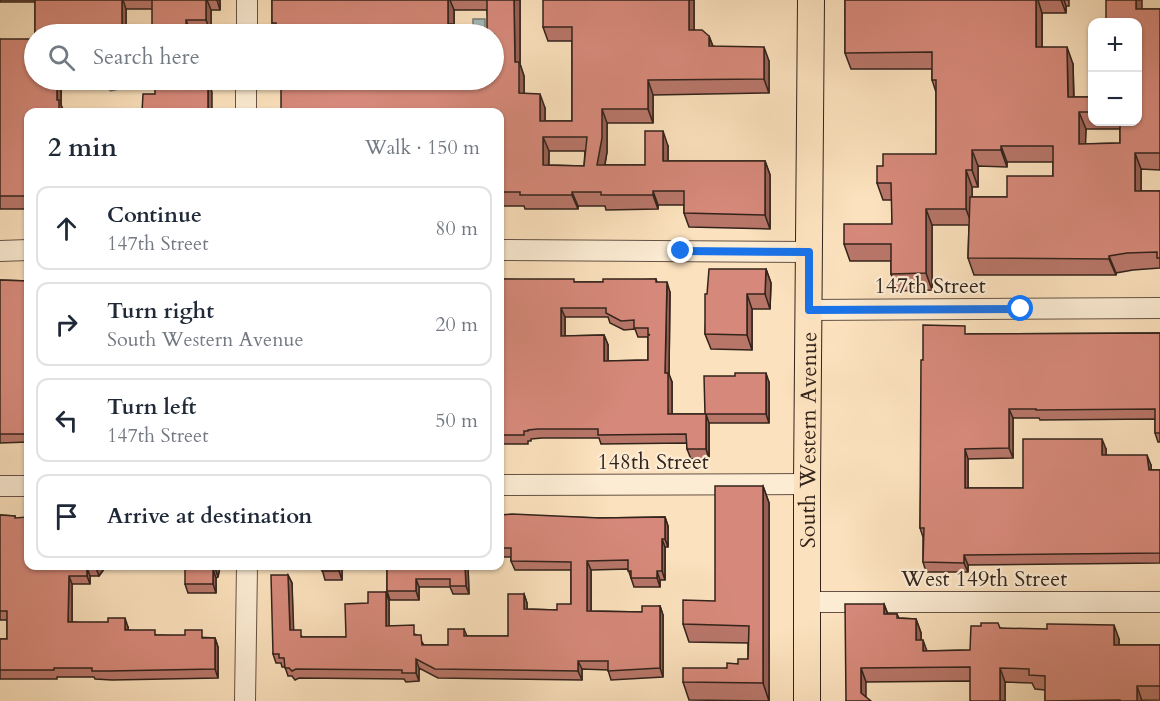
<!DOCTYPE html>
<html lang="en">
<head>
<meta charset="utf-8">
<style>
  :root { --surface:#fff; --page:#f6f6f7; --text:#1f2937; --muted:#747a83; --line:#e0e1e3 }
  body { margin:0; font-family:Cardo,serif; background:var(--page); color:var(--text) }
  .controls { position:absolute; right:18px; top:18px; display:grid; overflow:hidden; border-radius:12px; box-shadow:0 2px 4px #0004 }
  .controls button { width:54px; height:54px; display:grid; place-items:center; padding:0; border:0; border-bottom:2px solid var(--line); background:var(--surface); color:var(--text); font:30px sans-serif }
  .stop { position:absolute; width:18px; height:18px; margin:-14px; border:4px solid #1a73e8; border-radius:50%; background:#fff }
  .stop.end { background:#1a73e8; border-color:#fff; box-shadow:0 2px 6px #0008 }
  .list { margin:0; padding:0; list-style:none }
  h2 { display:flex; justify-content:space-between; align-items:center; height:78px; margin:0; padding:0 24px; font-size:26px }
  h2 small { font-size:20px; font-weight:400; color:var(--muted) }
  .list li { display:grid; grid-template-columns:39px 1fr auto; gap:18px; align-items:center; box-sizing:border-box; height:84px; margin:0 12px 12px; padding:0 12px; border:2px solid var(--line); border-radius:12px }
  .list b { display:block; font-size:22px; white-space:nowrap }
  .list p { margin:0; font-size:20px; white-space:nowrap; color:var(--muted) }
  .list em { font-size:20px; font-style:normal; color:var(--muted) }
  .icon { flex:none; width:33px; height:33px; fill:none; stroke:currentColor; stroke-width:2; stroke-linecap:round; stroke-linejoin:round }
  .map { position:relative; flex:none; width:1160px; height:701px; overflow:hidden }
  .search { position:absolute; background:var(--surface); box-shadow:0 2px 4px #0004; left:24px; top:24px; width:480px; height:66px; display:flex; align-items:center; gap:15px; box-sizing:border-box; padding:0 21px; border-radius:33px; color:var(--muted); font-size:22px }
  .panel { position:absolute; background:var(--surface); box-shadow:0 2px 4px #0004; left:24px; top:108px; width:480px; height:462px; border-radius:12px }
  .map>svg:first-child { display:block }
  .water { fill:#a2bbba; stroke:#767e7a; stroke-width:1.5 }
  .lines { fill:none; stroke-linecap:round; stroke-linejoin:round }
  .minor-casing { stroke:#655244; stroke-width:22 }
  .major-casing { stroke:#33231b; stroke-width:28 }
  .minor { stroke:#fcecd4; stroke-width:20 }
  .major { stroke:#fbe1bd; stroke-width:26 }
  .wall { fill:#b87669; stroke:#33231b; stroke-width:1.5; fill-rule:evenodd }
  .shaded-wall { fill:#966055; stroke:#33231b; stroke-width:1.5 }
  .building { fill:#d6897a; stroke:#33231b; stroke-width:1.5; fill-rule:evenodd }
  .route { stroke:#1a73e8; stroke-width:8 }
  .labels { text-anchor:middle; stroke-width:4.5; stroke-linejoin:round; paint-order:stroke }
  .street-label { font-size:22px; fill:#33231b; stroke:#fcecd4 }
</style>
</head>
<body>
<div class="map">
<svg width="1160" height="701" viewBox="0 0 1160 701">
  <rect width="100%" height="100%" fill="#fbe1bd"/>
  <filter id="stains"><feTurbulence type="fractalNoise" baseFrequency=".00333" numOctaves="4"/><feColorMatrix values="0 0 0 0 .2 0 0 0 0 .09 0 0 0 0 .02 0 0 0 .5 -.17"/></filter>
  <radialGradient id="worn" r=".72"><stop offset=".6" stop-color="#630" stop-opacity="0"/><stop offset="1" stop-color="#630" stop-opacity=".3"/></radialGradient>
  <path class="water" d="M473 19H485V34H473Z
    M104 80H119V89L111 91 108 89Z"/>
  <g class="lines">
    <g class="minor-casing">
      <path id="minor" d="M247 34V0
        M246 112V80
        M500 250 809 252
        M0 251 28 250
        M809 310 1160 308
        M500 485 807 484
        M0 486H28
        M808 602H1160
        M245 701 247 566"/>
    </g>
    <g class="major-casing">
      <g id="major">
        <path id="s1" d="M807 701V484L811 0"/>
      </g>
    </g>
    <use href="#minor" class="minor"/>
    <use href="#major" class="major"/>
  </g>
  <path class="wall" d="M0 0H220V10H211V33H191V34L152 9H126V34H35V2H0Z
    M272 0H520V64L524 76V93L545 108V121H572V41H548L543 27 694 0V30L709 36 713 46 769 61V93L653 95V123H607V152L605 165H645L668 146V161H765L770 175V229L689 227 684 213V205H658V209L606 210 605 206H578V209H525L524 206H500V112L494 80 487 10H454V25L457 34H276L272 23ZM549 151H585L584 166 549 165Z
    M845 0H1069V6H1066V13H1042V47L1073 64 1074 97H1092V122H1137L1142 9H1160V170L1141 169V191H1160V268L1133 270 1116 273V275H974L968 258 969 225H932V290L897 291 891 274V261H850L844 244 892 224V200H883L877 183 883 166 936 154V92L932 80V69H851L845 53ZM1086 129H1120V143L1085 144ZM1007 162H1053V176L1007 197H972V187H978V166L1007 167Z
    M0 39 34 80H61V105L64 112H28V209H0Z
    M766 269 771 283 770 309H752V350L711 349 705 334 707 294Z
    M500 279 576 282H603L656 279 657 282 670 292 669 375 672 382V414H705L769 382V423H709V459H691L687 449V443L601 444 599 438H542L531 439V441H528V444H500ZM565 317H608L610 323 624 330 635 329 638 337H648V360L608 361V345L604 335 565 336Z
    M0 280 28 281V442L0 443Z
    M1160 333V442H1158L1155 433V419L1040 420 1039 418H1013V458L968 459V488H1023L1106 449V455L1151 465V470H1160V563L968 565V572H926L923 562V537L920 528 923 360 968 334Z
    M763 486 769 503V701L689 700 683 682 727 668 748 659V643L689 642 683 624 715 601Z
    M0 515 15 516 28 566H121V569H104L99 576H90V584H72V622L128 627V630L157 635 215 638 218 647V678L112 680 95 679 94 677H57V679H0V639H7V620H0Z
    M500 515 600 518 665 517 668 526V547H665V580H660V587H634L628 569 591 570V611L642 612 660 606 663 615V677L611 680 608 670 582 669V680L438 678 419 668V681L406 682 404 679 299 678 295 680 292 676H288L285 667H282L281 663H276L273 654 288 575 292 583 293 630 303 637H346L368 603 386 592 389 601V626L417 635 424 645H448L464 629 467 636H508L524 594 527 603V609L557 610 571 604V570H515L511 561V557H500Z
    M220 566 218 577 216 578V593H188L185 584Z
    M287 566H468L469 594H453L450 587H419V600H390L387 591V568H342V580H325L322 569 287 568Z
    M884 604 888 614H897L899 618 916 619 921 633V640L927 651 970 650 1000 628 1119 639V645H1160V700L1045 701V690L1035 689 1032 683 1005 682V701L970 681 866 682 846 701Z"/>
  <path class="shaded-wall" d="M122 0H123L126 9V34H125L122 26Z
    M206 0H207L211 10V33L206 20Z
    M217 0H220V10Z
    M448 0H450L454 10V25L457 34H452L448 24Z
    M514 0H520V64L524 76V108L519 93 515 62Z
    M689 0H694V44L689 30Z
    M1036 0H1038L1042 13V64L1036 47Z
    M1061 0H1064L1066 6V13Z
    M1136 0H1142V25L1136 9Z
    M186 20 191 33V34H186Z
    M709 36 714 50 709 46Z
    M764 47 769 61V93L764 79Z
    M1067 47 1073 64 1074 114 1068 97Z
    M57 80H61V105L64 112H59L57 100Z
    M208 80 212 92V112H208Z
    M648 80 653 95V123L648 109Z
    M540 94 545 108V135L540 121Z
    M602 109 607 123V152L602 180 597 165Z
    M1079 112 1086 129 1085 161 1079 144Z
    M663 131 668 146V175L663 161Z
    M543 137 549 151 548 179 543 165Z
    M1001 146 1007 162V167L1001 150Z
    M972 150 978 166V187L972 170Z
    M1135 153 1141 169V207L1135 191Z
    M765 161 770 175V229L765 215Z
    M966 170 972 187V225L966 209Z
    M653 191 658 205V209L653 195Z
    M572 192 578 206V209L572 195Z
    M926 209 932 225V290L926 273Z
    M1109 256 1116 273V275L1109 259Z
    M766 269 771 283 770 309 765 294Z
    M667 282 670 292 669 374 672 382V423L668 414 665 373Z
    M747 294 752 309V350L747 335Z
    M561 308 565 317V345L561 336Z
    M604 335 608 345V370L604 361Z
    M766 373 769 382V423L766 414Z
    M26 377 28 384V412L26 405Z
    M1009 409 1013 418V458L1009 448Z
    M706 414 709 423V459L706 449Z
    M1102 439 1106 449V465L1102 455Z
    M965 449 968 459V498L965 488Z
    M1147 455 1151 465 1152 480 1149 470Z
    M763 486 769 503V701L763 683Z
    M665 517 668 526V547L665 539Z
    M662 539 665 547V580L662 571Z
    M964 555 968 565V572L964 563Z
    M587 561 591 570V620L587 611Z
    M98 566H103L104 569 99 576 96 568Z
    M215 566H220L218 577 215 568Z
    M339 566H341L342 568V580L339 571Z
    M465 566H468L469 594 466 586Z
    M87 568 90 576V584L87 576Z
    M213 569 216 578V593L213 584Z
    M657 571 660 580V587L657 578Z
    M288 575 292 583 294 639 290 630Z
    M69 576 72 584V630L68 622Z
    M416 579 419 587V600L416 591Z
    M386 592 389 601V635L386 626Z
    M524 594 527 603V618L524 609Z
    M884 604 889 618 884 614Z
    M660 606 663 615V677L660 668Z
    M125 618 128 627V639L125 630Z
    M916 619 921 633V654L916 640Z
    M1114 625 1119 639V659L1114 645Z
    M215 638 218 647V678L215 669Z
    M923 640 928 654 923 651Z
    M416 659 419 668V681L416 673Z
    M578 661 582 669V680L578 671Z
    M861 668 866 682V701L861 693Z
    M1000 668 1005 682V701H1000Z
    M1137 686 1142 701H1137Z"/>
  <path class="building" d="M35 0H122V26H88V34H35Z
    M152 0H206V20H186V34H152Z
    M272 0H448V24H453V34H277L276 23H272Z
    M487 0H514L515 62H519V93L540 94V121H572V27H543V0H689V30H702L709 36V46L764 47V79L648 80V109H602V138L597 165H645V131H663V161H765V215L684 213V191H653V195H601V192H572V195H520V192H500V112H281V80H494V34H487ZM543 137H587L584 166 543 165Z
    M845 0H1036V47H1067L1068 97H1092V112H1079V144L1120 143V122H1137V22H1106V0H1136V9H1160V153H1135V191H1160V258H1157V252L1127 253 1109 256V259L968 258 970 197H1007V176H1053V146H1001V150H972V170H966V209H926V273L891 274V244H844V224H892L891 183H877V166H883V154H936V80H932V52L845 53Z
    M0 39H34V80H57V100H59V112H28V196H0Z
    M155 80H208V112H142L143 94H155Z
    M709 269H766L765 294H747V335L705 334V294H707Z
    M500 279H574V282H603V279H656V282H667L665 373H668V414H705L704 376H735V373H766V414H706V449H687L686 434 598 435V429H538L528 430V431H524V435H500ZM561 308H606V313L621 321 634 320V328H648V334L650 335H648V360L604 361V335L561 336Z
    M0 280 28 281V377H26V405H28V434H0Z
    M923 325 965 326V334L1160 333V433H1155V409L1036 410V409H1009V448L965 449V488H1023V439H1102V455H1147L1149 470H1160V553L964 555V563L923 562 924 528H920L921 360H923Z
    M715 486H763V683L683 682V668H727V663L738 664V659H748L749 626 683 624V600L715 601Z
    M512 514 600 518 665 517V539H662V571H657V578H631V571H628V560L587 561V611L642 612V606H660V668L608 671V661H578V671L435 669 416 659V673H402V670L296 669 292 671 289 668H285L284 658H279V654H273L271 575H288L290 630H301V637H346L345 604 368 603V592H386V626L414 625V635H421L422 645H448V629H464V636H508V594H524V609L557 610V604H571V562L511 561V548H500V515Z
    M0 515 15 516V518L28 517V566H98L96 568H87V576H69L68 622H108V618H125V630H155V635H185V630H202V638H215V669L109 671H92V668H54V670H0V639H7V611H0Z
    M185 566H215V568L213 569V584H185Z
    M322 566H339V571H322Z
    M387 566H465L466 586H450V579H416V591H387Z
    M845 604H884V614H897V618L916 619V640H923V651L970 650 971 626H981V623H998L1000 628 1047 629V624H1050L1114 625V645H1160V686H1137V701H1120V700L1045 701V676L1029 675V669L1000 668V701H970V667L861 668V693L871 701H846Z"/>
  <g class="lines">
    <path class="route" d="M681 251 809 252V310L1021 309"/>
  </g>
  <g class="labels">
    <g class="street-label">
      <text x="930" y="293">147th Street</text>
      <text dy="8" stroke="none"><textPath href="#s1" startOffset="261">South Western Avenue</textPath></text>
      <text x="653" y="469">148th Street</text>
      <text x="984" y="586">West 149th Street</text>
    </g>
  </g>
  <rect width="100%" height="100%" filter="url(#stains)"/>
  <rect width="100%" height="100%" fill="url(#worn)"/>
</svg>
<div class="controls">
<button>+</button>
<button>−</button>
</div>
<div class="stop" style="left:1021px;top:309px"></div>
<div class="stop end" style="left:681px;top:251px"></div>
<div class="search"><svg class="icon" aria-label="search" viewBox="0 0 24 24"><circle cx="10" cy="10" r="6"/><path d="M15 15l6 6"/></svg>Search here</div>
<section class="panel">
<h2>2 min<small>Walk · 150 m</small></h2>
<ul class="list">
<li><svg class="icon" aria-label="ahead" viewBox="0 0 24 24"><path d="M12 20V5M6 11l6-6 6 6"/></svg><div><b>Continue</b><p>147th Street</p></div><em>80 m</em></li>
<li><svg class="icon" aria-label="right" viewBox="0 0 24 24"><path d="M7 20v-9h11M14 6l5 5-5 5"/></svg><div><b>Turn right</b><p>South Western Avenue</p></div><em>20 m</em></li>
<li><svg class="icon" aria-label="left" viewBox="0 0 24 24"><path d="M17 20v-9H6M10 6l-5 5 5 5"/></svg><div><b>Turn left</b><p>147th Street</p></div><em>50 m</em></li>
<li><svg class="icon" aria-label="arrive" viewBox="0 0 24 24"><path d="M6 21V4h12l-3 4 3 4H6"/></svg><div><b>Arrive at destination</b></div></li>
</ul>
</section>
</div>
</body>
</html>
